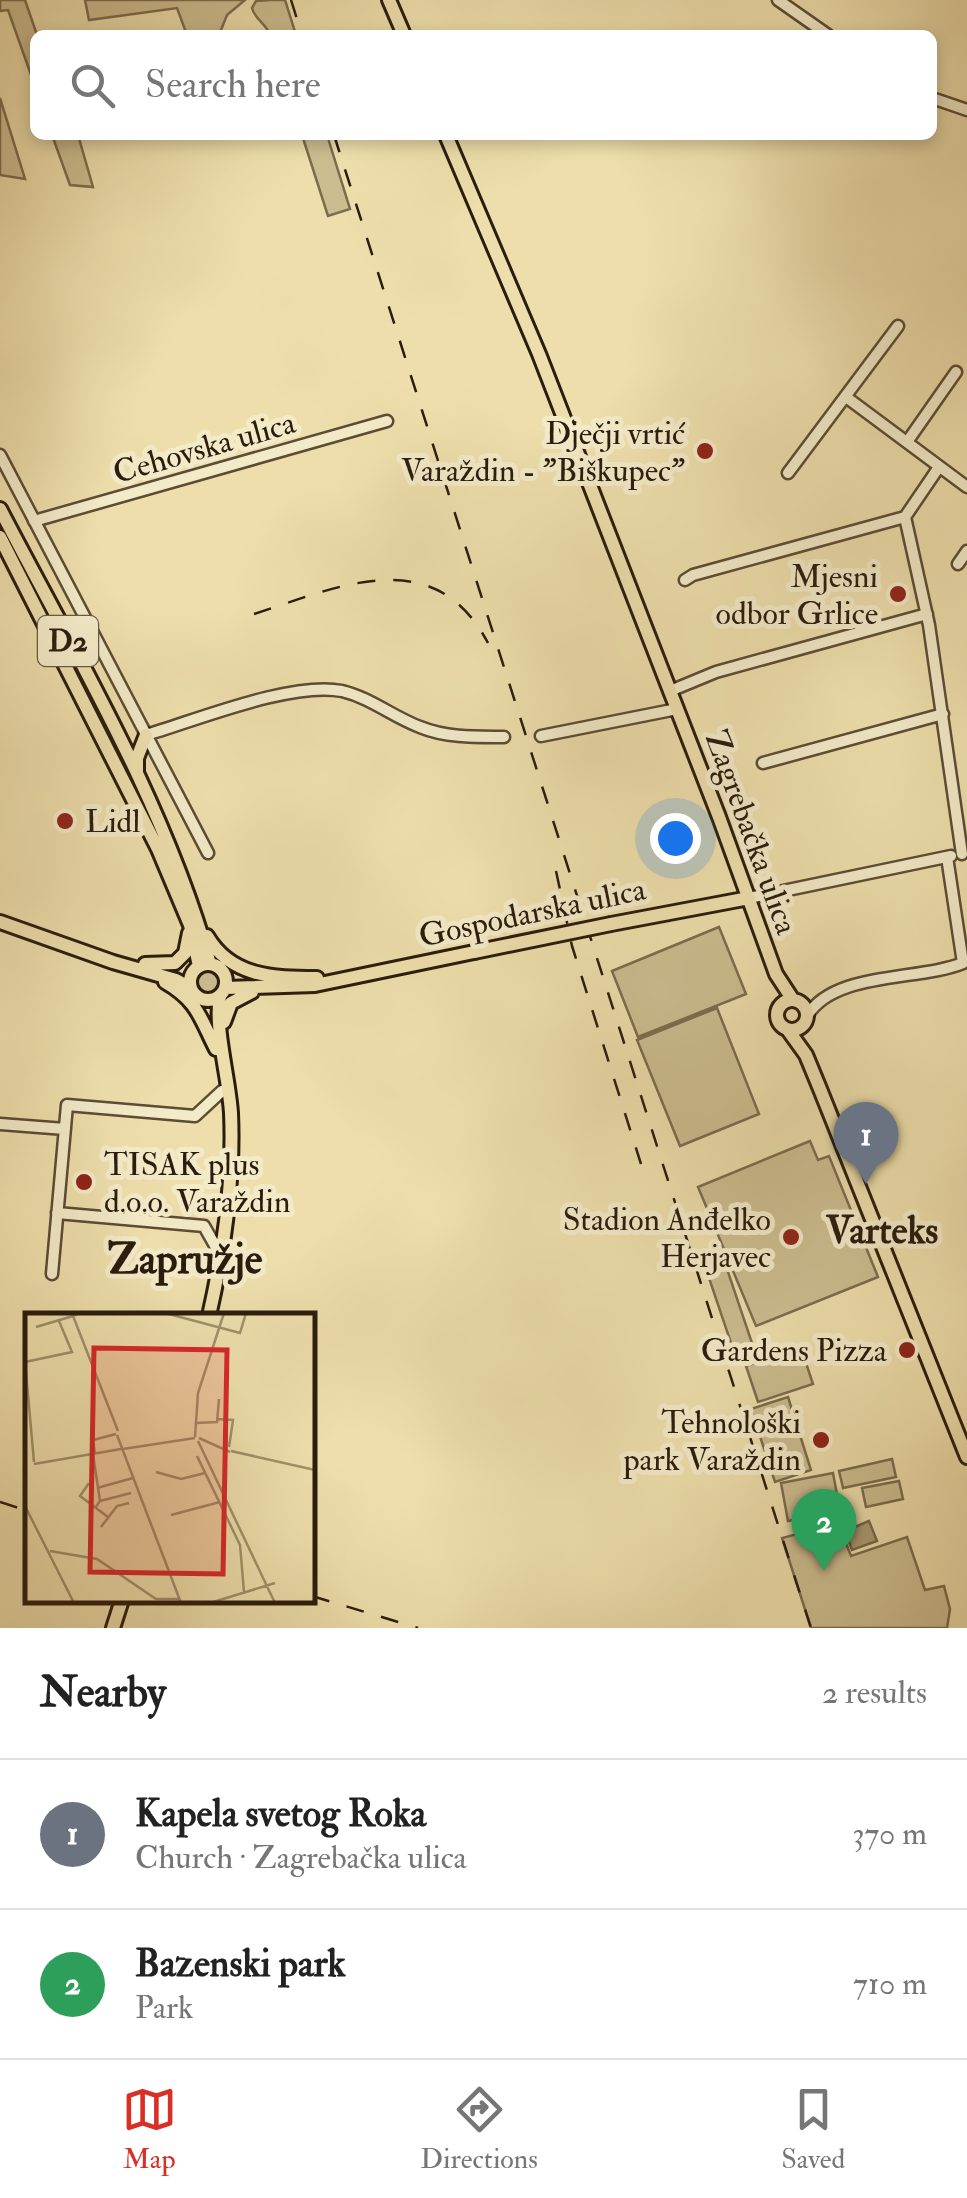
<!DOCTYPE html>
<html lang="en">
<head>
<meta charset="utf-8">
<style>
  :root { --surface:#fff; --page:#f2f2f2; --text:#222; --muted:#767676; --line:#e0e0e0; --accent:#d93025 }
  body { margin:0; font-family:"IM FELL Double Pica",serif; background:var(--page); color:var(--text) }
  .you { position:absolute; left:675px; top:838px; width:35px; height:35px; margin:-25px; border:8px solid #fff; border-radius:50%; background:#1a73e8; box-shadow:0 0 0 15px #1a73e833 }
  .badge { display:grid; place-items:center; width:65px; height:65px; border-radius:50%; background:var(--accent); color:#fff; font-size:32px; font-weight:700 }
  .pin { position:absolute; translate:-50% -82px; filter:drop-shadow(0 2px 5px #0008) }
  .pin::after { content:''; position:absolute; top:52px; width:35px; height:30px; background:inherit; clip-path:polygon(0 0,100% 0,50% 100%) }
  .list { margin:0; padding:0; list-style:none }
  h2 { display:flex; justify-content:space-between; align-items:center; height:130px; margin:0; padding:0 40px; font-size:42px }
  h2 small { font-size:32px; font-weight:400; color:var(--muted) }
  .list li { display:grid; grid-template-columns:65px 1fr auto; gap:30px; align-items:center; box-sizing:border-box; height:150px; padding:0 40px; border-top:2px solid var(--line) }
  .list b { display:block; font-size:38px; white-space:nowrap }
  .list p { margin:0; font-size:32px; white-space:nowrap; color:var(--muted) }
  .list em { font-size:32px; font-style:normal; color:var(--muted) }
  .icon { flex:none; width:55px; height:55px; fill:none; stroke:currentColor; stroke-width:2; stroke-linecap:round; stroke-linejoin:round }
  .map { position:relative; flex:none; width:967px; height:1628px; overflow:hidden }
  .search { position:absolute; background:var(--surface); box-shadow:0 5px 15px #0003; left:30px; right:30px; top:30px; height:110px; display:flex; align-items:center; gap:25px; box-sizing:border-box; padding:0 35px; border-radius:15px; color:var(--muted); font-size:38px }
  .sheet { height:430px; background:var(--surface) }
  nav { display:flex; justify-content:space-around; align-items:center; box-sizing:border-box; height:140px; border-top:2px solid var(--line); background:var(--surface); font-size:28px; color:var(--muted) }
  nav a { display:grid; justify-items:center; gap:5px }
  nav .on { color:var(--accent) }
  .map>svg:first-child { display:block }
  .green { fill:#ccbd90; stroke:#7b6c4f; stroke-width:2.5 }
  .water { fill:#ab9c76; stroke:#77694c; stroke-width:2.5 }
  .lines { fill:none; stroke-linecap:round; stroke-linejoin:round }
  .minor-casing { stroke:#5b4c35; stroke-width:15 }
  .major-casing { stroke:#2a1c0e; stroke-width:18 }
  .minor { stroke:#f3eac8; stroke-width:10 }
  .major { stroke:#eddeab; stroke-width:12 }
  .rail { stroke:#2a1c0e; stroke-width:2.5; stroke-dasharray:18 18; stroke-linecap:butt }
  .major-bridge-casing { stroke:#2a1c0e; stroke-width:18; stroke-linecap:butt }
  .major-bridge { stroke:#eddeab; stroke-width:12 }
  .poi-dot { fill:#8f2418; stroke:#f3eac8; stroke-width:4 }
  .labels { text-anchor:middle; stroke-width:10; stroke-linejoin:round; paint-order:stroke }
  .shield { fill:#f3eac8; stroke:#665a46; stroke-width:2.5 }
  .shield-label { font-size:30px; font-weight:bold; fill:#2a1c0e }
  .poi-label { font-size:32px; fill:#2a1c0e; stroke:#f3eac8; text-anchor:end }
  .street-label { font-size:32px; fill:#2a1c0e; stroke:#f3eac8 }
  .quarter-label { font-size:38px; font-weight:bold; fill:#2a1c0e; stroke:#f3eac8 }
  .district-label { font-size:42px; font-weight:bold; fill:#2a1c0e; stroke:#f3eac8 }
  .inset-road { fill:none; stroke:#9f906c; stroke-width:2.5 }
  .view { fill:#d62828; fill-opacity:0.15; stroke:#d62828; stroke-width:5 }
  .inset-edge { fill:none; stroke:#2a1c0e; stroke-width:5 }
</style>
</head>
<body>
<div class="map">
<svg width="967" height="1628" viewBox="0 0 967 1628">
  <rect width="100%" height="100%" fill="#eddeab"/>
  <filter id="stains"><feTurbulence type="fractalNoise" baseFrequency=".002" numOctaves="4"/><feColorMatrix values="0 0 0 0 .2 0 0 0 0 .09 0 0 0 0 .02 0 0 0 .5 -.17"/></filter>
  <radialGradient id="worn" r=".72"><stop offset=".6" stop-color="#630" stop-opacity="0"/><stop offset="1" stop-color="#630" stop-opacity=".3"/></radialGradient>
  <path class="green" d="M0 0H25L37 35 35 86 8 10 0 11Z
    M85 0H245L227 15 219 35H187L177 8 89 20Z
    M271 0H285L296 35H270C266 23 255 20 252 8L256 1Z
    M0 98 25 179 0 175Z
    M52 135H78L93 187 70 185Z
    M302 135H327L350 209 328 216Z
    M719 927 746 994 638 1037 612 971Z
    M194 982a14 14 0 1 1 28 0a14 14 0 1 1-28 0Z
    M717 1008 759 1114 680 1146 637 1040Z
    M810 1141 818 1160 829 1156 878 1277 756 1326 698 1187Z
    M727 1269 753 1346 734 1352 708 1275Z
    M801 1348 813 1384 758 1402 746 1366Z
    M788 1397 811 1470 775 1482 751 1409Z
    M892 1459 896 1477 843 1488 839 1471Z
    M833 1473 840 1511 788 1521 781 1483Z
    M899 1481 903 1499 866 1507 862 1488Z
    M838 1523 851 1556 907 1537 925 1590 944 1586 950 1609 947 1628H811L782 1538Z"/>
  <path class="water" d="M869 1521 877 1541 852 1550 845 1531Z"/>
  <g class="lines">
    <g class="minor-casing">
      <path id="minor" d="M778 0 828 35
        M932 98 967 110
        M846 397 967 487
        M907 442 956 372
        M0 455 208 853
        M939 467 905 517 929 625 962 854
        M788 473 898 326
        M34 521 387 421
        M958 564 967 551
        M685 580 693 575 905 517
        M670 691 716 672 927 614
        M146 735C197 720 292 681 342 691 371 698 393 717 420 727 447 738 476 737 504 737
        M541 736 677 709
        M763 763 943 714
        M749 898 951 856
        M807 1016C834 971 919 981 963 963L947 857
        M0 1124 65 1129
        M57 1213 204 1226 221 1256
        M52 1274 67 1105 195 1116 222 1091"/>
    </g>
    <g class="major-casing">
      <path id="major" d="M389 0 404 35
        M446 135 539 354 719 817 776 974 793 1000
        M0 509C77 657 165 803 210 964
        M0 537 158 849 190 925 199 966
        M137 771V758L146 735
        M0 922 113 962 176 980 190 988
        M611 924 749 898
        M207 936C231 977 273 978 317 978
        M190 982a18 18 0 1 1 36 0a18 18 0 1 1-36 0Z
        M145 964 175 963 185 953 189 933
        M165 982C198 1001 200 1018 216 1049
        M225 988 315 985 474 952
        M777 1015a15 15 0 1 1 30 0a15 15 0 1 1-30 0Z
        M224 1022 231 1003 252 992
        M788 1030 806 1055 820 1089 967 1457
        M209 1316C224 1250 234 1180 231 1113 229 1079 214 1027 220 996
        M113 1628 122 1600"/>
    </g>
    <use href="#minor" class="minor"/>
    <use href="#major" class="major"/>
    <path class="rail" d="M291 0 302 35
      M334 135 811 1628
      M254 614C338 587 434 541 488 643
      M556 871 572 946 641 1164
      M0 1502 28 1511
      M312 1596 418 1628"/>
    <g class="major-bridge-casing">
      <path id="major-bridge" d="M474 952 611 924"/>
    </g>
    <use href="#major-bridge" class="major-bridge"/>
  </g>
  <g class="poi-dot">
    <circle cx="705" cy="451" r="10"/>
    <circle cx="898" cy="594" r="10"/>
    <circle cx="65" cy="821" r="10"/>
    <circle cx="84" cy="1182" r="10"/>
    <circle cx="791" cy="1237" r="10"/>
    <circle cx="907" cy="1350" r="10"/>
    <circle cx="821" cy="1440" r="10"/>
  </g>
  <g class="labels">
    <rect class="shield" x="38" y="616" width="60" height="50" rx="8"/>
    <g class="shield-label">
      <text x="68" y="651">D2</text>
    </g>
    <g class="poi-label">
      <text x="685" y="444">Dječji vrtić<tspan x="685" dy="37">Varaždin - "Biškupec"</tspan></text>
      <text x="878" y="587">Mjesni<tspan x="878" dy="37">odbor Grlice</tspan></text>
      <text x="85" y="832" text-anchor="start">Lidl</text>
      <text x="104" y="1175" text-anchor="start">TISAK plus<tspan x="104" dy="37">d.o.o. Varaždin</tspan></text>
      <text x="771" y="1230">Stadion Anđelko<tspan x="771" dy="37">Herjavec</tspan></text>
      <text x="887" y="1361">Gardens Pizza</text>
      <text x="801" y="1433">Tehnološki<tspan x="801" dy="37">park Varaždin</tspan></text>
    </g>
    <g class="street-label">
      <text transform="translate(204 447) rotate(-16)" y="11">Cehovska ulica</text>
      <text transform="translate(752 832) rotate(70)" y="11">Zagrebačka ulica</text>
      <text transform="translate(532 912) rotate(-12)" y="11">Gospodarska ulica</text>
    </g>
    <g class="quarter-label">
      <text x="882" y="1243">Varteks</text>
    </g>
    <g class="district-label">
      <text x="185" y="1273">Zapružje</text>
    </g>
  </g>
  <g transform="translate(25 1313)">
    <rect width="290" height="290" fill="#eddeab"/>
    <path class="inset-road" d="M55 0 48 3 93 118M140 0 215 20 221 0M11 14 48 3M0 48 9 149M0 49 47 39 34 8M192 106 208 107 204 134M171 110 192 109 194 86M92 122 156 290M170 124 173 80 199 0M174 125 205 139M173 128 250 290M98 136 170 125M206 138 290 157M68 141 75 188 70 195M70 141 68 127 91 121M172 143 215 232 219 279M9 151 96 136M131 159 156 166 180 160M64 170 55 183 83 204M72 175 108 165M75 188 106 180M0 193 49 290M146 202 195 189M76 214 92 193 104 190M25 238 72 246 131 286H154M185 290 250 270"/>
    <path class="view" d="M69 35 202 37 198 261 65 259Z"/>
    <rect width="290" height="290" class="inset-edge"/>
  </g>
  <rect width="100%" height="100%" filter="url(#stains)"/>
  <rect width="100%" height="100%" fill="url(#worn)"/>
</svg>
<div class="you"></div>
<div class="pin badge" style="left:866px;top:1184px;background:#6b7280">1</div>
<div class="pin badge" style="left:824px;top:1571px;background:#2e9e5b">2</div>
<div class="search"><svg class="icon" aria-label="search" viewBox="0 0 24 24"><circle cx="10" cy="10" r="6"/><path d="M15 15l6 6"/></svg>Search here</div>
</div>
<section class="sheet">
<h2>Nearby<small>2 results</small></h2>
<ul class="list">
<li><span class="badge" style="background:#6b7280">1</span><div><b>Kapela svetog Roka</b><p>Church · Zagrebačka ulica</p></div><em>370 m</em></li>
<li><span class="badge" style="background:#2e9e5b">2</span><div><b>Bazenski park</b><p>Park</p></div><em>710 m</em></li>
</ul>
</section>
<nav>
<a class="on"><svg class="icon" aria-label="map" viewBox="0 0 24 24"><path d="M3 6l6-2 6 2 6-2v14l-6 2-6-2-6 2zM9 4v14M15 6v14"/></svg>Map</a>
<a><svg class="icon" aria-label="directions" viewBox="0 0 24 24"><path d="M12 3l9 9-9 9-9-9zM9 14v-3h6M13 9l2 2-2 2"/></svg>Directions</a>
<a><svg class="icon" aria-label="saved" viewBox="0 0 24 24"><path d="M7 4h10v16l-5-4-5 4z"/></svg>Saved</a>
</nav>
</body>
</html>
